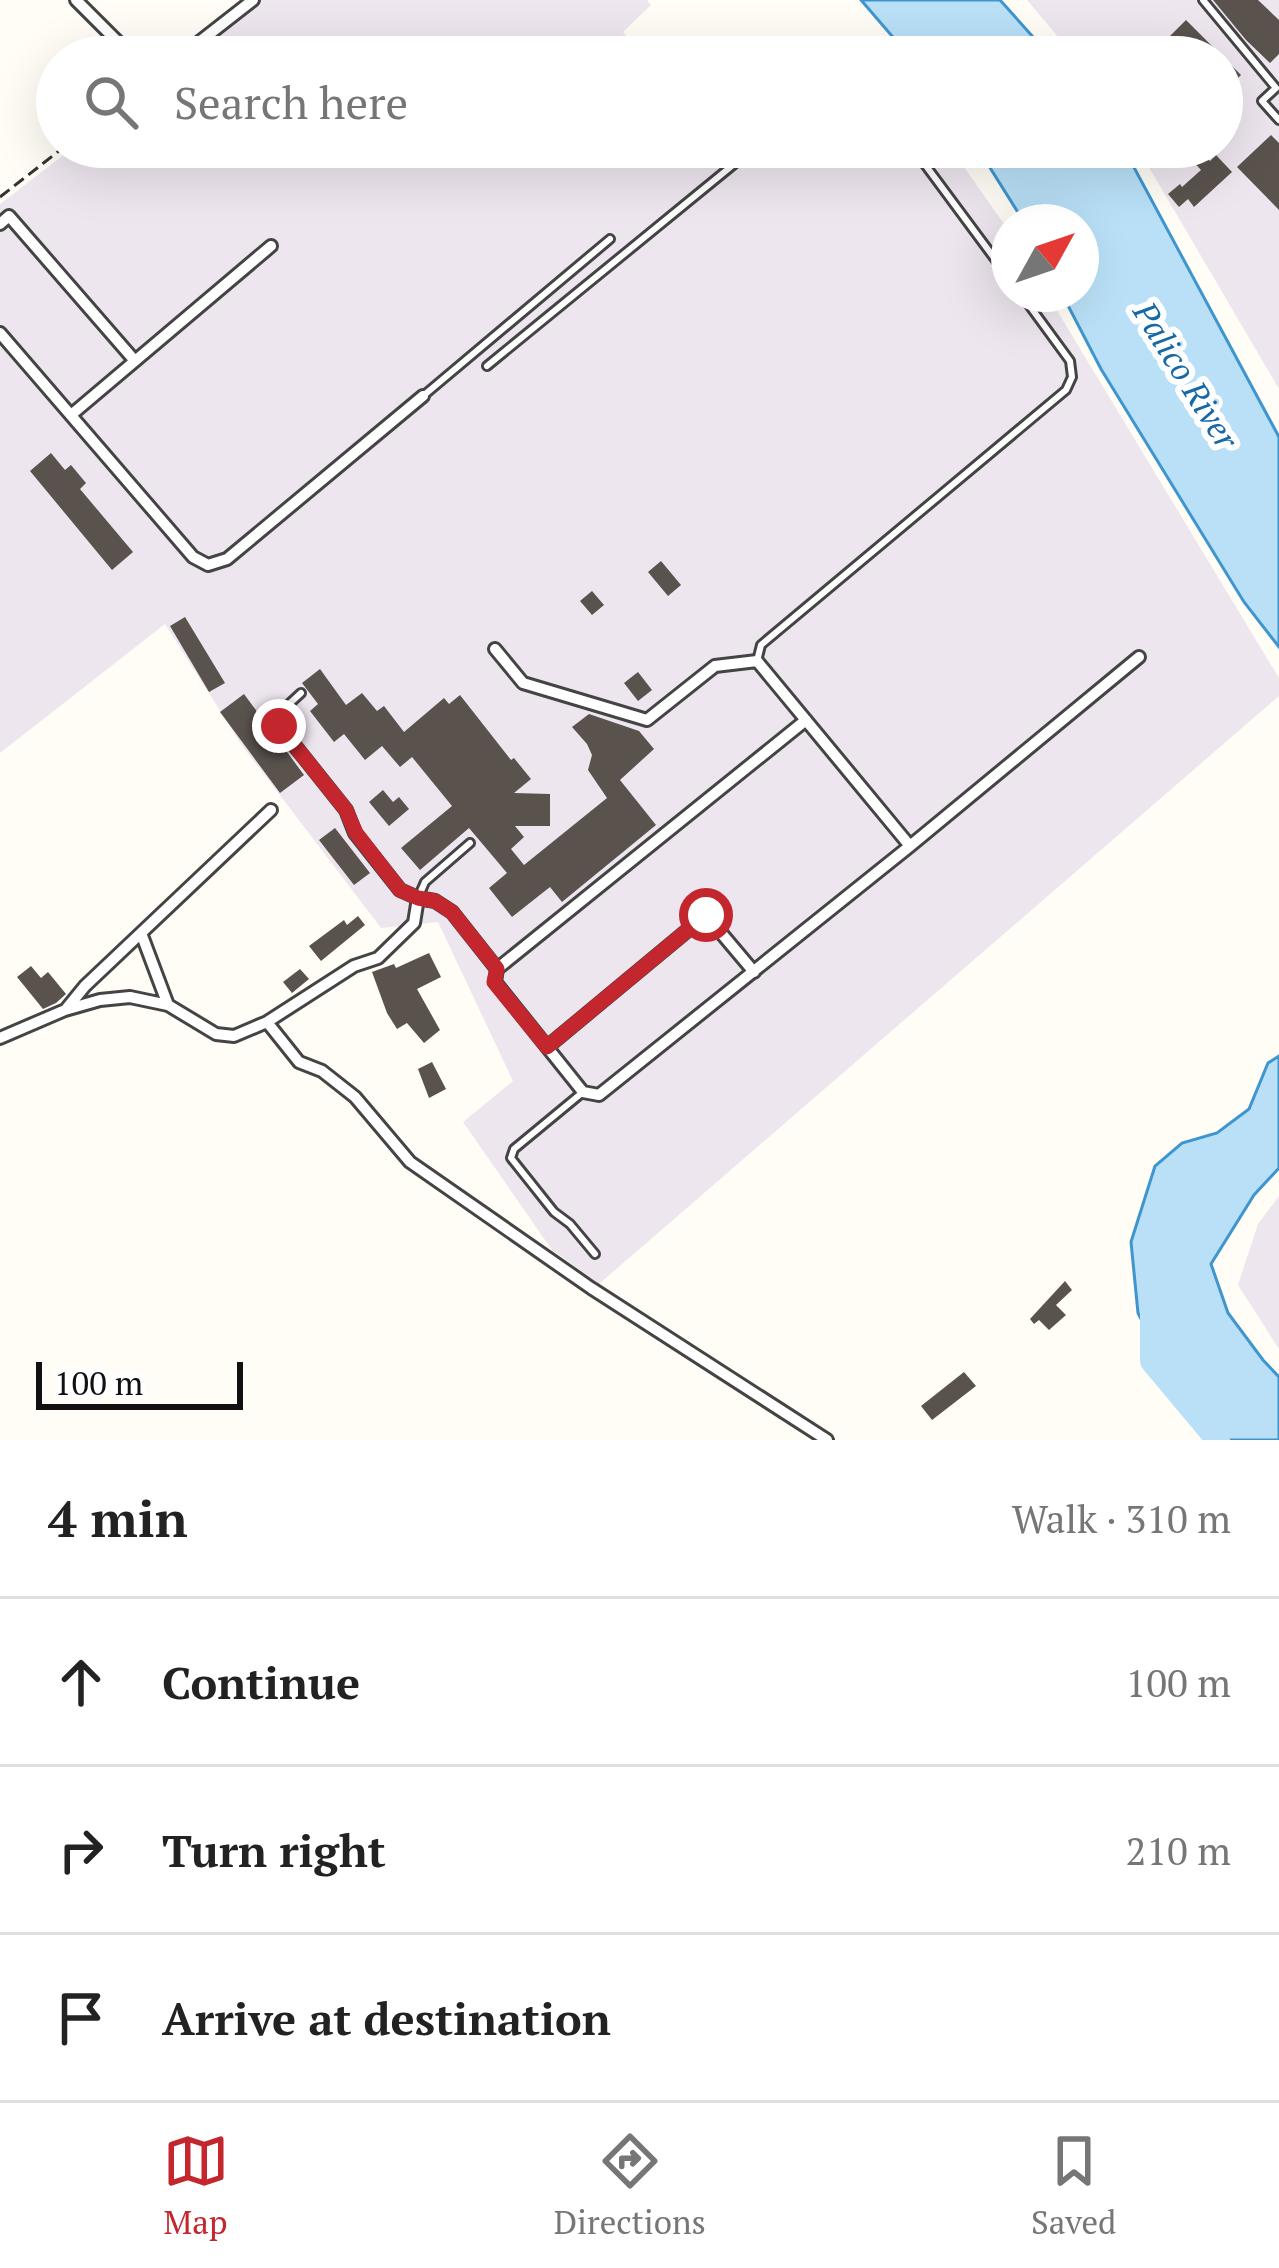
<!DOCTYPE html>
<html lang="en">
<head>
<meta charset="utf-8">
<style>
  :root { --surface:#fff; --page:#f2f2f2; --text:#222; --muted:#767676; --line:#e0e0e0; --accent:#c4262e }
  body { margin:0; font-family:"PT Serif",serif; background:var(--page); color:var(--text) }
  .compass { position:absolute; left:991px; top:204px; width:108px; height:108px; border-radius:50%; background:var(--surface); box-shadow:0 12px 48px #0002; rotate:50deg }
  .scale { position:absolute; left:36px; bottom:30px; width:207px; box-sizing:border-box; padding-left:12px; border:6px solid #111; border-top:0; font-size:33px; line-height:42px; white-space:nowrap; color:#111; -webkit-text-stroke:9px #fff; paint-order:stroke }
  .stop { position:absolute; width:36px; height:36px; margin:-27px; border:9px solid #c4262e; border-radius:50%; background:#fff }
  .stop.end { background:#c4262e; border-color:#fff; box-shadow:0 3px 12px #0008 }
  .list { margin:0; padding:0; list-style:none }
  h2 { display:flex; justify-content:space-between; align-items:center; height:156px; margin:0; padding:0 48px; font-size:51px }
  h2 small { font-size:39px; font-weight:400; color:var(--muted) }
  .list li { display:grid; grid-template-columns:78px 1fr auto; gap:36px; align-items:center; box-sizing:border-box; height:168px; padding:0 48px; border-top:3px solid var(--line) }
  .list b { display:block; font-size:45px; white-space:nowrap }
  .list em { font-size:39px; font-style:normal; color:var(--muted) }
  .icon { flex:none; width:66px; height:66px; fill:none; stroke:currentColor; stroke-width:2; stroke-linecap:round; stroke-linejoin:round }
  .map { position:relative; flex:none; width:1279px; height:1440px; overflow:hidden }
  .search { position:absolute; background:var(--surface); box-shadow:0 12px 48px #0002; left:36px; right:36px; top:36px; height:132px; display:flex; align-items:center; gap:30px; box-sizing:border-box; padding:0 42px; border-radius:66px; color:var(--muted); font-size:45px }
  .sheet { height:660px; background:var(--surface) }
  nav { display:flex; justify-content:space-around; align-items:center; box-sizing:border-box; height:168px; border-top:3px solid var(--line); background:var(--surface); font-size:33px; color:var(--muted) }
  nav a { display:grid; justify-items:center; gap:6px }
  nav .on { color:var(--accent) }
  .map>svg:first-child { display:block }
  .industrial { fill:#eee6ef }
  .water { fill:#b9e0f7; stroke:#3f96cf; stroke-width:3 }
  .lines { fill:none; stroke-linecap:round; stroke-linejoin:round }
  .river { stroke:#b9e0f7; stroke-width:24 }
  .building { fill:#5a524d }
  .lane-casing { stroke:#444; stroke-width:12 }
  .street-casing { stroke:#444; stroke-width:16 }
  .path { stroke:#333; stroke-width:3; stroke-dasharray:12 6; stroke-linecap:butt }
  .lane { stroke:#fff; stroke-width:6 }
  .street { stroke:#fff; stroke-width:10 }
  .route { stroke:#c4262e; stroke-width:15 }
  .labels { text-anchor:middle; stroke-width:12; stroke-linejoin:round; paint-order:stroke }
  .water-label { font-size:33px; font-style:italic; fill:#1768a6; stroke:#fff }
</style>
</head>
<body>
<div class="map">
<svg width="1279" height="1440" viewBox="0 0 1279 1440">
  <rect width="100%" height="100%" fill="#fffdf5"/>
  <path class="industrial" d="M262 0H647L651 5 623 32 642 57H189Z
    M1027 0H1279V389L1137 147H1222V57H1075Z
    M74 147H709L719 158 733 147H950L1009 231V294H1047L1279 678V696L599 1284 552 1250 463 1122 513 1081 438 922 381 928 241 744 165 624 0 753V204Z
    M1279 1196V1349L1238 1285 1258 1224Z"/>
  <path class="water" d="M861 0H1000L1051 57H910Z
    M977 147H1123L1279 437V647L1244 602 1101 369 1062 294H1081V222H1024Z
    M1279 1056V1168L1254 1195 1211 1264 1228 1313 1263 1360 1279 1377V1440H1215L1183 1403 1138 1313 1131 1242 1155 1166 1182 1143 1217 1133 1249 1109 1268 1063Z"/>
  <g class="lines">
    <path class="river" d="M1152 1310V1361L1218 1440"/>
  </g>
  <path class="building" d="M1213 0H1258L1279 20V54L1270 63 1246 40Z
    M1186 20 1241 75 1222 94V57H1159L1154 52Z
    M1271 135 1279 143V210L1237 167Z
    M1180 147H1197L1210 161 1216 155 1232 172 1194 207 1188 199 1179 207 1168 194 1180 184 1182 187 1201 170Z
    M51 453 65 470 71 465 86 483 80 489 133 552 112 570 30 471Z
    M661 561 681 585 668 596 648 572Z
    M592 591 604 605 592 615 580 601Z
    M185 617 225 683 209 692 170 626Z
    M320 669 346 705 362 693 377 711 384 706 404 732 444 698 449 704 460 695 511 760 514 758 531 779 514 793 550 794V826H515L524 837 511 849 524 865 607 798 588 770 592 755 587 744 572 727 589 714 639 731 654 749 620 780 656 825 562 902 550 887 512 917 489 888 507 873 469 828 420 870 401 848 452 806 412 757 400 767 382 746 365 760 344 734 334 742 310 711 318 704 302 683Z
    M638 672 652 690 638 701 624 683Z
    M244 694 304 775 280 793 220 712Z
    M383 790 393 802 399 797 409 809 389 826 369 802Z
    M335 828 370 873 354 885 319 840Z
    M358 916 365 925 321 961 309 946 344 920 347 925Z
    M429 953 441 977 417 989 440 1030 424 1043 407 1023 397 1029 387 1013 372 972 394 964 396 968Z
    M31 966 41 978 48 972 66 994 56 1003 43 1009 17 977Z
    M300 969 309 979 292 993 283 982Z
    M432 1062 446 1089 429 1098 418 1069Z
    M1065 1281 1072 1290 1056 1305 1066 1315 1049 1330 1039 1320 1034 1324 1030 1319Z
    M964 1372 976 1386 932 1420 921 1406Z"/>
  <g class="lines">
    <g class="lane-casing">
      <path id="lane" d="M1203 0 1276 88
        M1276 88 1262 101 1279 120
        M912 147 1009 278
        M487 366 755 147
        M423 396 610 239
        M757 661 761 645 1066 390 1072 377 1070 361 1021 294
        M279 726 288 705 301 693
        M418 898 425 882 470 843
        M583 1092 514 1149 511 1158 554 1212 570 1224 595 1254"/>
    </g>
    <g class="street-casing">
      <path id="street" d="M76 0 133 57
        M180 57 253 0
        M0 224 9 216 135 361
        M0 333 193 557 208 565 227 559 423 396
        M71 415 271 246
        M495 649 523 683 647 720 715 666 757 661 910 846
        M279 726 346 810 355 833 400 890 418 898 435 901 452 912 497 969 495 982 583 1092 599 1095 910 846 1139 657
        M141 933 168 1005
        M497 969 806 720
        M67 1008 85 986 271 810
        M267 1022 299 1062 322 1071 355 1097 410 1162 591 1288 827 1440
        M0 1038 65 1010 100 1000 130 997 168 1005 216 1034 234 1036 267 1022 354 966 378 958 414 923 418 898
        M547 1047 706 915 754 972"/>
    </g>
    <path class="path" d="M0 197 64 147"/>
    <use href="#lane" class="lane"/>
    <use href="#street" class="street"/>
  </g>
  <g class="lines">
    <path class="route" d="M279 726 346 810 356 833 400 890 418 898 435 901 452 912 497 969 494 982 547 1047 706 915"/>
  </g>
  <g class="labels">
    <g class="water-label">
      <text transform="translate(1186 375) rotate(58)" y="12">Palico River</text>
    </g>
  </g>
</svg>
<svg class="compass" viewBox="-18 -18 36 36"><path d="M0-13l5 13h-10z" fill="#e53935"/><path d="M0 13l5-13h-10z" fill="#767676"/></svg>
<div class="scale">100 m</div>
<div class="stop" style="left:706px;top:915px"></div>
<div class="stop end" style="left:279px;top:726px"></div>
<div class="search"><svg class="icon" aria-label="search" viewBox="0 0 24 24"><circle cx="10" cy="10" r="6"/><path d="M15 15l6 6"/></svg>Search here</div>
</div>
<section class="sheet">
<h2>4 min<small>Walk · 310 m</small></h2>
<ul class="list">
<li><svg class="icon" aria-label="ahead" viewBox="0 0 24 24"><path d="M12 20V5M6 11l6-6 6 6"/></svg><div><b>Continue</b></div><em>100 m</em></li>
<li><svg class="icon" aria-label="right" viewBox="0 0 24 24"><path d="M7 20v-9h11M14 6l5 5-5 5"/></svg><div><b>Turn right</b></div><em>210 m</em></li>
<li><svg class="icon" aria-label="arrive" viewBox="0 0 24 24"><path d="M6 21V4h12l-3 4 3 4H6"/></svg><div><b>Arrive at destination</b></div></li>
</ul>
</section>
<nav>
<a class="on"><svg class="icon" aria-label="map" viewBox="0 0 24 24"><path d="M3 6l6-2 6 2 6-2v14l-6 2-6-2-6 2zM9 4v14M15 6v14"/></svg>Map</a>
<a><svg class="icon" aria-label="directions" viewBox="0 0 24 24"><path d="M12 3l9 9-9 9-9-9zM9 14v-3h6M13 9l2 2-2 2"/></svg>Directions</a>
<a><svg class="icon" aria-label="saved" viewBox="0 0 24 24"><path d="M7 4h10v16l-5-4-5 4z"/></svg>Saved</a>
</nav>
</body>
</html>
